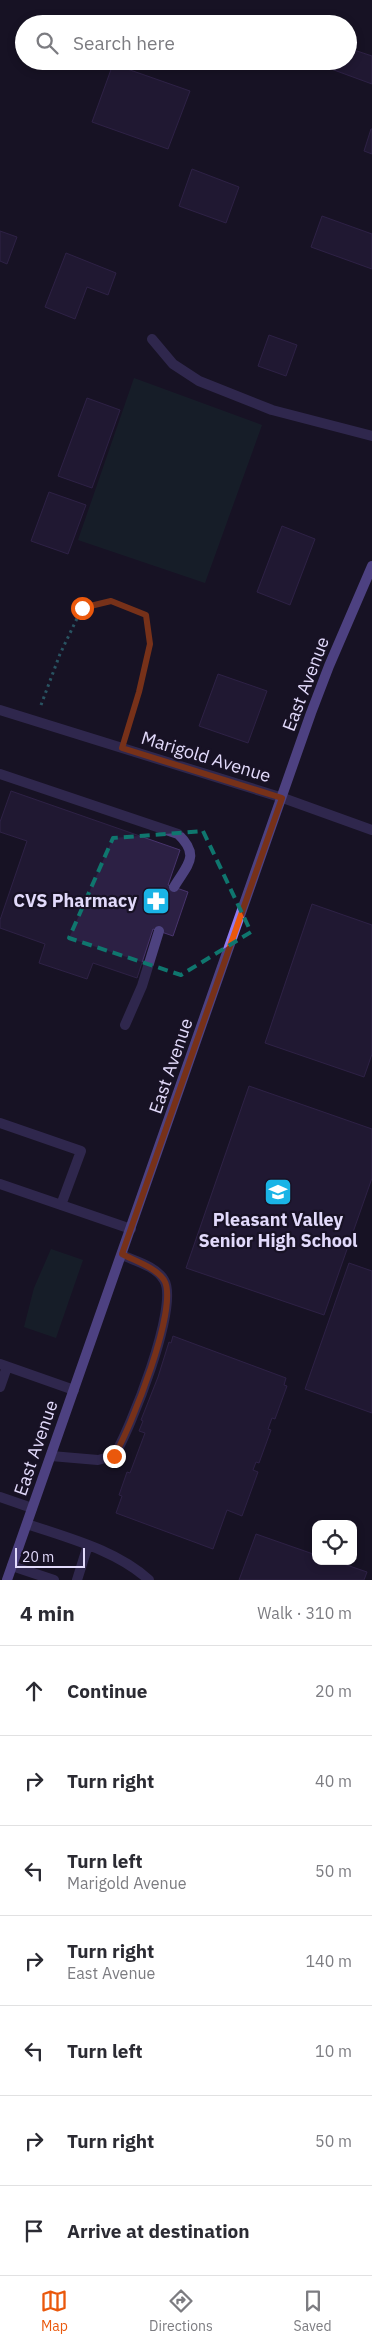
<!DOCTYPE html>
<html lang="en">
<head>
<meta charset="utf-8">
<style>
  :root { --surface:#fff; --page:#f2f2f3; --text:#2b2b33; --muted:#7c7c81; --line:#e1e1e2; --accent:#ea580c }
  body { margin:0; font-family:"IBM Plex Sans",sans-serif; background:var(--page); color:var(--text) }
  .controls { position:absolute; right:15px; bottom:15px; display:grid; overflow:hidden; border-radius:10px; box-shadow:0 2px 8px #0003 }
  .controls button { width:45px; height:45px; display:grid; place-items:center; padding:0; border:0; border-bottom:1px solid var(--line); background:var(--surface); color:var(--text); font:25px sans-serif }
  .scale { position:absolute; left:15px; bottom:12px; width:70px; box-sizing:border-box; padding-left:5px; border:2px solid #e2dafb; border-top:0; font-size:14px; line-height:18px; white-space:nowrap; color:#e2dafb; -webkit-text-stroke:4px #181225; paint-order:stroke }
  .stop { position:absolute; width:15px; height:15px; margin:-11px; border:4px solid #ea580c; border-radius:50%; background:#fff }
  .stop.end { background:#ea580c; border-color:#fff; box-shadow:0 1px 5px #0008 }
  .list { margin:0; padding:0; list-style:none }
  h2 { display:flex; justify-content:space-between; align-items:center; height:65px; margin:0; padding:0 20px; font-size:21px }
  h2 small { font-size:16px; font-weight:400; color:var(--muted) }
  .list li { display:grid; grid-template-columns:32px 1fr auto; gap:15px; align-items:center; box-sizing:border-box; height:90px; padding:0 20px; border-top:1px solid var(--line) }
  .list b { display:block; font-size:19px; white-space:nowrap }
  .list p { margin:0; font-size:16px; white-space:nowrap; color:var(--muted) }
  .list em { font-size:16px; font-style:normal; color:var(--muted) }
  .icon { flex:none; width:28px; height:28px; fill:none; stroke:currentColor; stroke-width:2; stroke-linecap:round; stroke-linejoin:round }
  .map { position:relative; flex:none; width:372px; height:1580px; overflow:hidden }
  .search { position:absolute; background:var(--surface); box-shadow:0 2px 8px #0003; left:15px; right:15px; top:15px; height:55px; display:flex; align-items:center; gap:12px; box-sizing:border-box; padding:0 18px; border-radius:28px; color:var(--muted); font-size:19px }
  .sheet { height:695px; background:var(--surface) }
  nav { display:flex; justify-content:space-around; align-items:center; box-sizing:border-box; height:70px; border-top:1px solid var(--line); background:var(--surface); font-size:14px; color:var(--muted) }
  nav a { display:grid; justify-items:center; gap:2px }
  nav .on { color:var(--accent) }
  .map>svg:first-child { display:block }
  .green { fill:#152c2e }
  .building { fill:#2c2044; stroke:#48346d }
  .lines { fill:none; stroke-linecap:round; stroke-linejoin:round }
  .path { stroke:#3da2ac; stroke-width:3; stroke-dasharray:2.5 4; stroke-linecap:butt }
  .service { stroke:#4d427f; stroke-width:10 }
  .minor { stroke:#4d427f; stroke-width:10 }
  .tertiary { stroke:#4d427f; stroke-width:10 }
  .secondary { stroke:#8f7bf1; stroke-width:10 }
  .route { stroke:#ea580c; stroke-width:6 }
  .marked { fill:none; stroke:#0f766e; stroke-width:4; stroke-dasharray:10 6; stroke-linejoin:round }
  .labels { text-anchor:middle; stroke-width:4.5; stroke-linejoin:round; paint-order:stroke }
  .street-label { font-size:18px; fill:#e2dafb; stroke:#181225 }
  .poi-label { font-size:18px; font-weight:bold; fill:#e2dafb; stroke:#181225; text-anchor:end }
</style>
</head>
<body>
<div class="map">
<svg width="372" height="1580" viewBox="0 0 372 1580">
  <rect width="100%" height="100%" fill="#181225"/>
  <path class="green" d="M134 378 262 425 205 583 78 540Z
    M51 1249 83 1260 56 1338 24 1327 34 1288Z"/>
  <path class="building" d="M348 48 372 56V84L323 66 324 61H348Z
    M113 64 190 91 168 149 92 122Z
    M371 129H372V154L364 151Z
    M192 169 239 187 226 223 179 206Z
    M322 216 372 234V269L311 247Z
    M0 231 17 237 7 264 0 261Z
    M66 253 116 273 108 295 87 287 75 319 45 307Z
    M269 335 297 345 286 376 258 366Z
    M87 398 120 410 92 488 58 476Z
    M49 492 86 505 68 554 31 541Z
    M282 526 315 539 290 605 257 592Z
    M218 674 267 691 248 743 199 726Z
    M11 791 180 850 168 885 188 892 173 936 153 929 137 978 93 963 87 979 39 963 45 944 0 928V920L27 841 0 832V822Z
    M312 904 372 925V1054L364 1077 265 1043Z
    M249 1086 372 1129V1178L324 1315 186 1268Z
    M349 1263 372 1271V1413L305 1389Z
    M173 1336 286 1378 284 1385 287 1386 275 1419 272 1418 268 1429 271 1430 259 1463 256 1462 253 1470 258 1472 242 1516 227 1510 213 1549 116 1513 122 1496 119 1495 127 1472 130 1473 145 1433 139 1431 143 1421 141 1420 158 1377 169 1342 171 1343Z
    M256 1534 316 1555V1561H335L367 1572 364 1580H239Z"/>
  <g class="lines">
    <path class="path" d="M41 705 60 654 82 608 111 601 146 615 150 644 139 692 126 733"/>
    <path class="service" d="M0 774 178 834C201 856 187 865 174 887
      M125 1025 142 986 159 931
      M0 1123 81 1151 61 1205
      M0 1184 131 1229
      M0 1364 74 1390
      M0 1387 7 1367
      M51 1456 98 1460 114 1456C130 1430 180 1305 164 1280 156 1266 135 1261 122 1255
      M0 1497 32 1508
      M27 1524C68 1538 116 1550 149 1580
      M12 1566 54 1580
      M77 1580 88 1545"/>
    <path class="minor" d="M152 339 173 364 199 381 272 410 372 436"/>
    <path class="tertiary" d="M0 710 283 798 372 830"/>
    <path class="secondary" d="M7 1580 311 713 329 666 372 566"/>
  </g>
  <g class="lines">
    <path class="route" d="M82 608 111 601 146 615 150 644 139 692 122 748 282 798 122 1254C135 1261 155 1267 164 1280 180 1305 130 1430 114 1456"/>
  </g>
  <path d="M0 0H372V1580H0ZM203 831 251 932 181 975 69 938 113 838Z" fill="#181225" fill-opacity=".55" fill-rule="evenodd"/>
  <path class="marked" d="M203 831 251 932 181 975 69 938 113 838Z"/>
  <defs>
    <g id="pharmacy-square" transform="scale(1.4375)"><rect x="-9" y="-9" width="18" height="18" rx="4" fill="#1ab4e6" stroke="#181225"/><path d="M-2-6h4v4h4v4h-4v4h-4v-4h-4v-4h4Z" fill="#fff"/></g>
    <g id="school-square" transform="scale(1.4375)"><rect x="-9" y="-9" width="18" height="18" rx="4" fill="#1ab4e6" stroke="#181225"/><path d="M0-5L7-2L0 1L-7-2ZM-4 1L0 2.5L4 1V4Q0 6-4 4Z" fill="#fff"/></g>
  </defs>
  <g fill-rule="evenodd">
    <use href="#pharmacy-square" x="156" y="901"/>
    <use href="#school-square" x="278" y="1192"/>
  </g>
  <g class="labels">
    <g class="street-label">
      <text transform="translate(306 684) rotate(-69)" y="6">East Avenue</text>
      <text transform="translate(206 757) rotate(17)" y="6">Marigold Avenue</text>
      <text transform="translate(171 1066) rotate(-71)" y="6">East Avenue</text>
      <text transform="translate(36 1448) rotate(-71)" y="6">East Avenue</text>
    </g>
    <g class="poi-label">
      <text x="137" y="907">CVS Pharmacy</text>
      <text x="278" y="1226" text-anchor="middle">Pleasant Valley<tspan x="278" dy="21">Senior High School</tspan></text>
    </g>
  </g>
</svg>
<div class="controls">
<button><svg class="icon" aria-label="locate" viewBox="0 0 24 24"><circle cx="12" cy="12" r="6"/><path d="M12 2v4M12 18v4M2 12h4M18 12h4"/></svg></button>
</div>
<div class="scale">20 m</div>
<div class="stop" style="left:82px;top:608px"></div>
<div class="stop end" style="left:114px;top:1456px"></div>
<div class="search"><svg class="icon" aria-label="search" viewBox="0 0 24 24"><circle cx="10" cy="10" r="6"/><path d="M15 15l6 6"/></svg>Search here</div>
</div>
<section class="sheet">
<h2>4 min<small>Walk · 310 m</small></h2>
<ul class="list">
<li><svg class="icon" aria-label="ahead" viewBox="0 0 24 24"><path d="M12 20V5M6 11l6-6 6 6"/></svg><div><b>Continue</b></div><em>20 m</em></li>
<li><svg class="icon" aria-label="right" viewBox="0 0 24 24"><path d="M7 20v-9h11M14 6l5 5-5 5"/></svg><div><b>Turn right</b></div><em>40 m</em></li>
<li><svg class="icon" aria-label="left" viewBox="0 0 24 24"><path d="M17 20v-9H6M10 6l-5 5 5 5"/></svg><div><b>Turn left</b><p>Marigold Avenue</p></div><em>50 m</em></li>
<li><svg class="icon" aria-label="right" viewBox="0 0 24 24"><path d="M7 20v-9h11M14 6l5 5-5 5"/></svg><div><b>Turn right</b><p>East Avenue</p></div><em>140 m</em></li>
<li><svg class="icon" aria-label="left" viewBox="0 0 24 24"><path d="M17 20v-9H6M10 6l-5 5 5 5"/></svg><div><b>Turn left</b></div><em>10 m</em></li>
<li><svg class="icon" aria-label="right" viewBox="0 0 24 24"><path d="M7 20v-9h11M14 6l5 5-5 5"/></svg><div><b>Turn right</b></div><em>50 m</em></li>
<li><svg class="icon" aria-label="arrive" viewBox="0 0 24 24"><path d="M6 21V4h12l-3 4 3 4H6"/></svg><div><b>Arrive at destination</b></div></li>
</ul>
</section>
<nav>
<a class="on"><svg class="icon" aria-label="map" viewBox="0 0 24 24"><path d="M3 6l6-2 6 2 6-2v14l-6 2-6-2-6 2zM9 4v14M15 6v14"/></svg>Map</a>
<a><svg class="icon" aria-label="directions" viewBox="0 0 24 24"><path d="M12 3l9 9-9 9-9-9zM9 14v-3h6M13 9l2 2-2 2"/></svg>Directions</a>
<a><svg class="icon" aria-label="saved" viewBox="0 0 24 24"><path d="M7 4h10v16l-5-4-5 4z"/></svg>Saved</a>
</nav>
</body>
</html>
